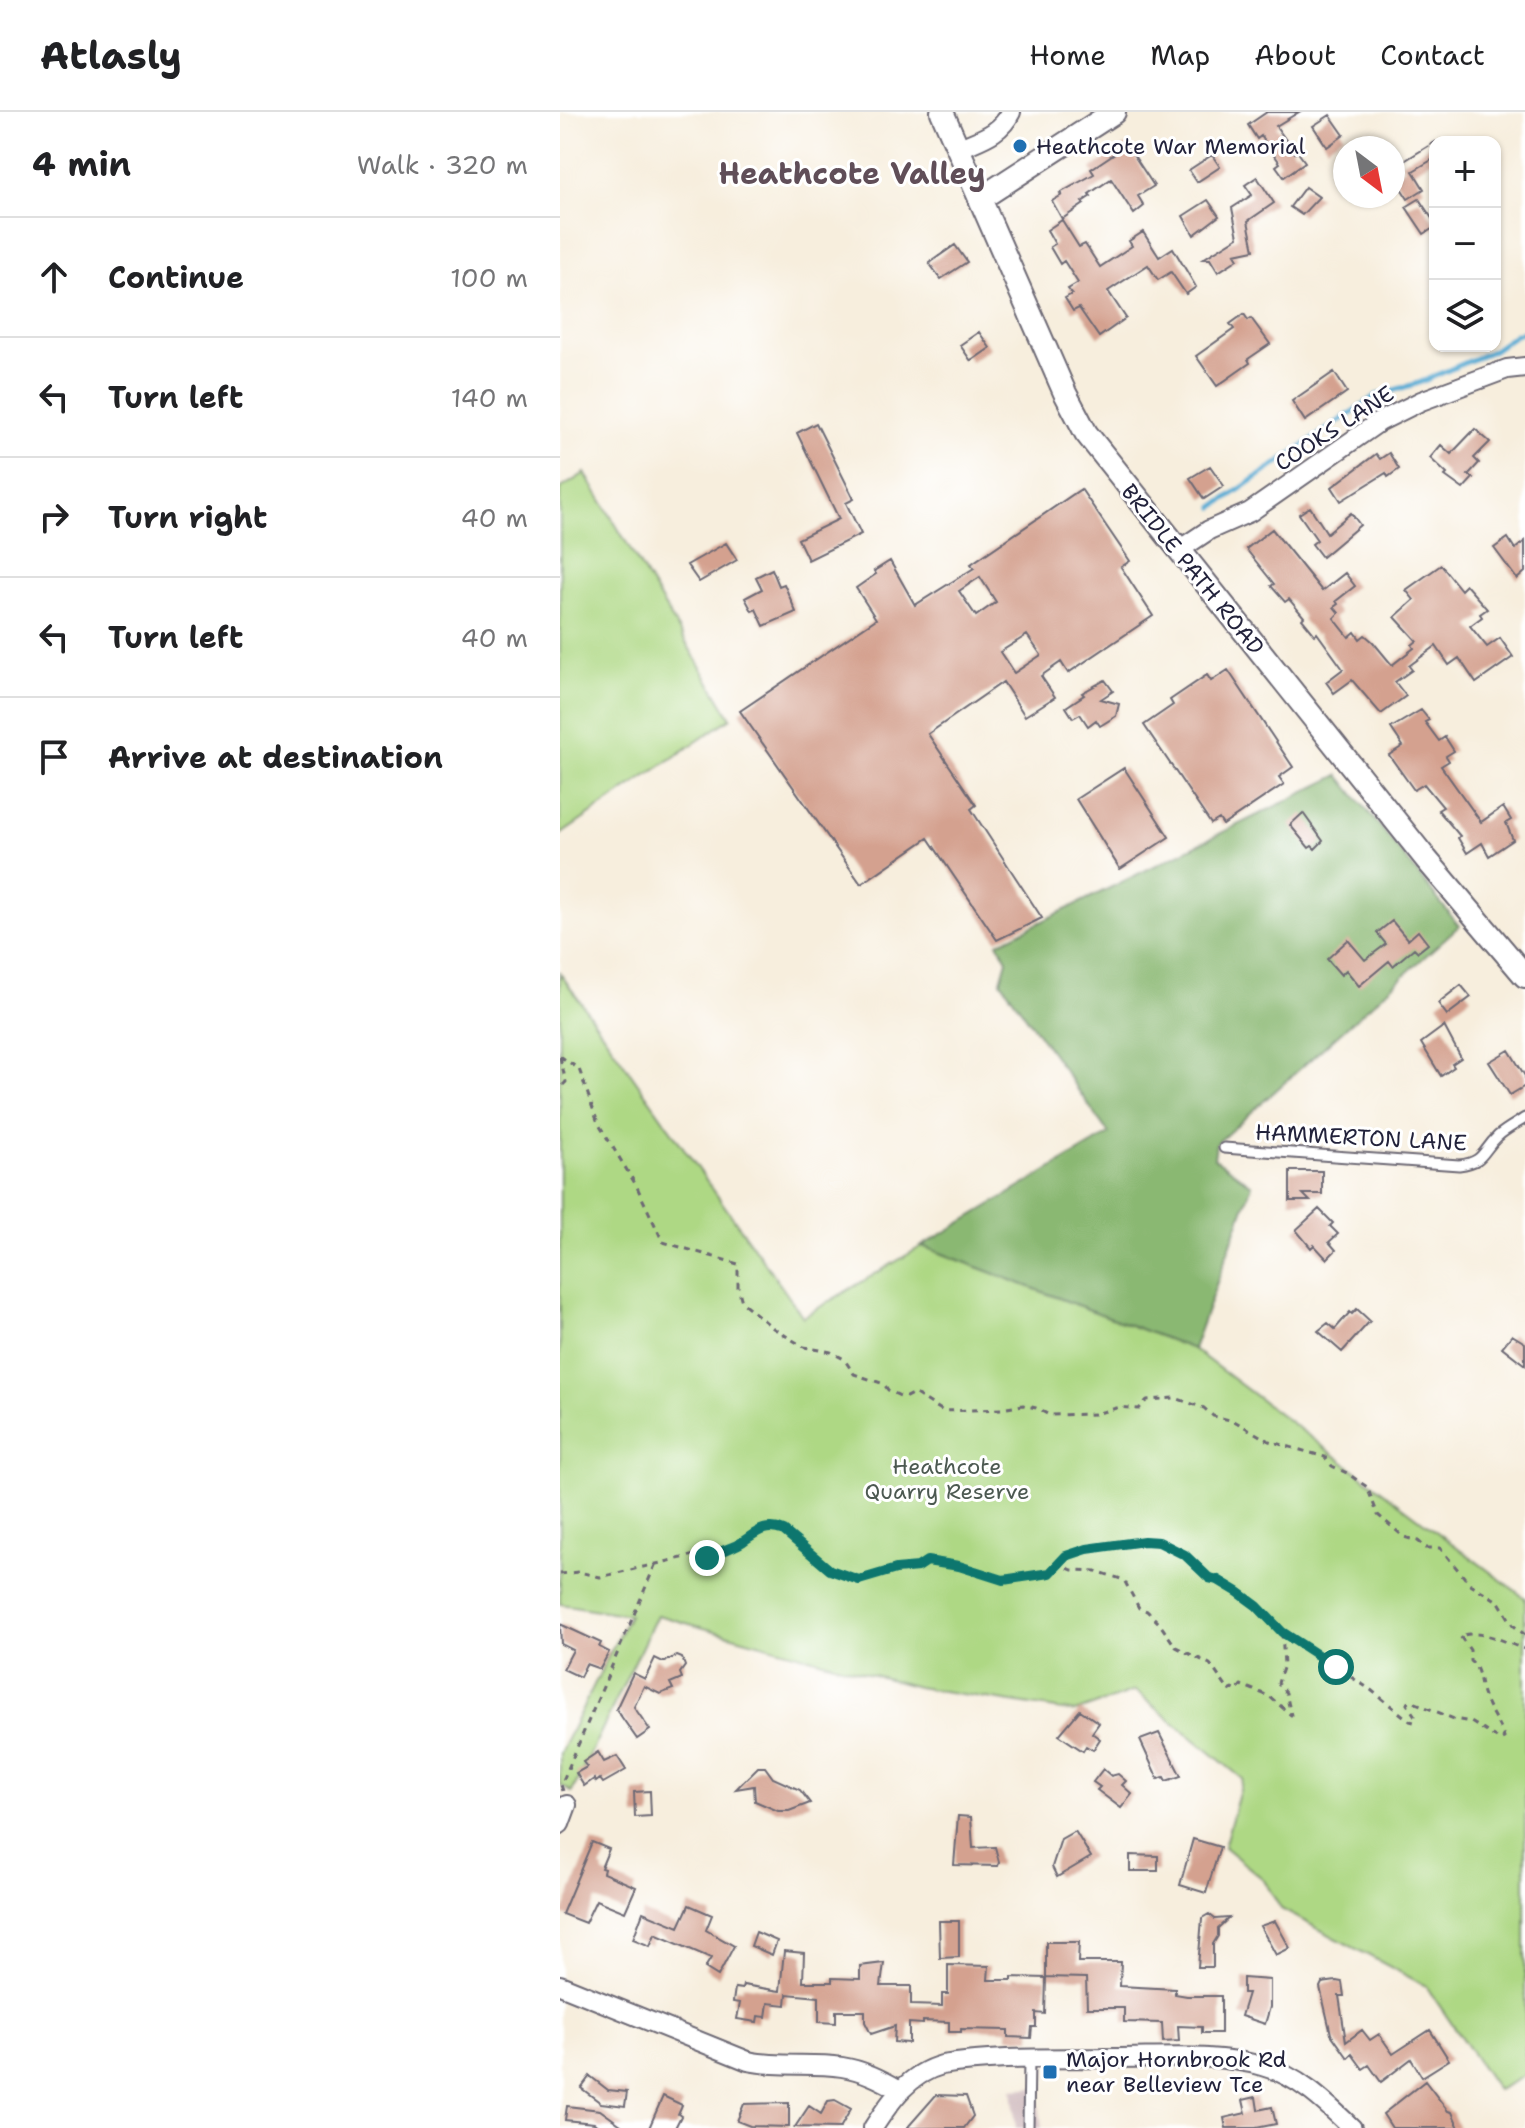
<!DOCTYPE html>
<html lang="en">
<head>
<meta charset="utf-8">
<style>
  :root { --surface:#fff; --page:#f2f2f2; --text:#202124; --muted:#757577; --line:#e0e0e0 }
  body { margin:0; font-family:"Shantell Sans",sans-serif; background:var(--page); color:var(--text) }
  .controls { position:absolute; right:24px; top:24px; display:grid; overflow:hidden; border-radius:16px; box-shadow:0 2px 6px #0004 }
  .controls button { width:72px; height:72px; display:grid; place-items:center; padding:0; border:0; border-bottom:2px solid var(--line); background:var(--surface); color:var(--text); font:40px sans-serif }
  .compass { position:absolute; left:773px; top:24px; width:72px; height:72px; border-radius:50%; background:var(--surface); box-shadow:0 2px 6px #0004; rotate:148deg }
  .stop { position:absolute; width:24px; height:24px; margin:-18px; border:6px solid #0f766e; border-radius:50%; background:#fff }
  .stop.end { background:#0f766e; border-color:#fff; box-shadow:0 2px 8px #0008 }
  .list { margin:0; padding:0; list-style:none }
  h2 { display:flex; justify-content:space-between; align-items:center; height:104px; margin:0; padding:0 32px; font-size:34px }
  h2 small { font-size:26px; font-weight:400; color:var(--muted) }
  .list li { display:grid; grid-template-columns:52px 1fr auto; gap:24px; align-items:center; box-sizing:border-box; height:120px; padding:0 32px; border-top:2px solid var(--line) }
  .list b { display:block; font-size:30px; white-space:nowrap }
  .list em { font-size:26px; font-style:normal; color:var(--muted) }
  .icon { flex:none; width:44px; height:44px; fill:none; stroke:currentColor; stroke-width:2; stroke-linecap:round; stroke-linejoin:round }
  .map { position:relative; flex:none; width:965px; height:2016px; overflow:hidden }
  header { display:flex; align-items:center; gap:48px; box-sizing:border-box; height:112px; padding:0 40px; background:var(--surface); border-bottom:2px solid var(--line) }
  header strong { font-size:38px }
  nav { display:flex; gap:44px; margin-inline-start:auto; font-size:28px }
  main { display:flex }
  aside { flex:1; background:var(--surface) }
  .map>svg:first-child { display:block }
  .industrial { fill:#d2bec1 }
  .green { fill:#aed884; stroke:#687d60; stroke-width:2 }
  .forest { fill:#8ab872; stroke:#566d56; stroke-width:2 }
  .lines { fill:none; stroke-linecap:round; stroke-linejoin:round }
  .stream { stroke:#5aadd5; stroke-width:5 }
  .building { fill:#d4a18f; fill-rule:evenodd }
  .service-casing { stroke:#6d6974; stroke-width:13 }
  .minor-casing { stroke:#6d6974; stroke-width:22 }
  .tertiary-casing { stroke:#6d6974; stroke-width:26 }
  .path { stroke:#6d6974; stroke-width:3; stroke-dasharray:6 6; stroke-linecap:butt }
  .service { stroke:#fff; stroke-width:9 }
  .minor { stroke:#fff; stroke-width:18 }
  .tertiary { stroke:#fff; stroke-width:22 }
  .route { stroke:#0f766e; stroke-width:10 }
  .poi-dot { fill:#1f6fb2; stroke:#fff; stroke-width:3 }
  .labels { text-anchor:middle; stroke-width:6; stroke-linejoin:round; paint-order:stroke }
  .poi-label { font-size:22px; fill:#22223b; stroke:#fff; text-anchor:start }
  .street-label { font-size:22px; fill:#22223b; stroke:#fff }
  .park-label { font-size:22px; fill:#4c5951; stroke:#fff }
  .district-label { font-size:30px; font-weight:bold; fill:#604e58; stroke:#fff }
</style>
</head>
<body>
<header>
<strong>Atlasly</strong>
<nav><a>Home</a><a>Map</a><a>About</a><a>Contact</a></nav>
</header>
<main>
<aside>
<h2>4 min<small>Walk · 320 m</small></h2>
<ul class="list">
<li><svg class="icon" aria-label="ahead" viewBox="0 0 24 24"><path d="M12 20V5M6 11l6-6 6 6"/></svg><div><b>Continue</b></div><em>100 m</em></li>
<li><svg class="icon" aria-label="left" viewBox="0 0 24 24"><path d="M17 20v-9H6M10 6l-5 5 5 5"/></svg><div><b>Turn left</b></div><em>140 m</em></li>
<li><svg class="icon" aria-label="right" viewBox="0 0 24 24"><path d="M7 20v-9h11M14 6l5 5-5 5"/></svg><div><b>Turn right</b></div><em>40 m</em></li>
<li><svg class="icon" aria-label="left" viewBox="0 0 24 24"><path d="M17 20v-9H6M10 6l-5 5 5 5"/></svg><div><b>Turn left</b></div><em>40 m</em></li>
<li><svg class="icon" aria-label="arrive" viewBox="0 0 24 24"><path d="M6 21V4h12l-3 4 3 4H6"/></svg><div><b>Arrive at destination</b></div></li>
</ul>
</aside>
<div class="map">
<svg width="965" height="2016" viewBox="0 0 965 2016">
  <rect width="100%" height="100%" fill="#fff"/>
  <filter id="ink" filterUnits="userSpaceOnUse"><feTurbulence type="fractalNoise" baseFrequency=".0125" numOctaves="2"/><feDisplacementMap in="SourceGraphic" scale="16" xChannelSelector="R" yChannelSelector="G"/><feConvolveMatrix kernelMatrix="1 2 1 2 8 2 1 2 1" color-interpolation-filters="sRGB"/></filter>
  <filter id="wash" filterUnits="userSpaceOnUse"><feTurbulence type="fractalNoise" baseFrequency=".006" numOctaves="4" result="noise"/><feDisplacementMap in="SourceGraphic" scale="32" xChannelSelector="R" yChannelSelector="G"/><feGaussianBlur stdDeviation="1.8" result="paint"/><feColorMatrix in="noise" values="0 0 0 0 0 0 0 0 0 0 0 0 0 0 0 0 0 1.4 0 .05"/><feComposite in="paint" operator="in"/></filter>
  <g filter="url(#wash)">
    <rect width="100%" height="100%" fill="#f7eedd"/>
    <path class="industrial" d="M477 1975 482 2016H456L452 1977Z"/>
    <path class="green" d="M25 361 171 606 0 723V377Z
      M0 861 243 1205 362 1134 633 1237 965 1486V1964L937 1978 866 1874 721 1797 703 1767 664 1735 683 1667 575 1579 515 1600 357 1575 97 1503 12 1680 0 1673V1641L69 1503 0 1492Z"/>
    <path class="forest" d="M779 663 899 814 656 1032 654 1046 692 1073 633 1237 362 1134 549 1022 441 869 447 848 438 831Z"/>
    <g class="lines">
      <path class="stream" d="M654 395 817 283 859 271 932 239 955 223 965 219"/>
    </g>
    <g id="blocks">
      <path class="building" d="M707 0H739L716 14 735 41 737 39 745 50 724 65 716 54 720 51 701 24 697 27 688 13Z
        M770 3 784 23 767 35 753 14Z
        M875 30V46L853 59 864 77 848 87 833 64 845 56 841 51Z
        M567 33 594 74 578 84 584 94 574 102 551 67 529 82 531 84 522 90 524 92 502 107 492 89 502 83 500 81 534 62 531 57Z
        M652 43 660 55 637 70 629 58Z
        M697 65 714 91 688 109 694 138 675 142 678 147 658 160 650 147H643L678 125 672 96 692 83 685 73Z
        M745 75 759 85 742 103 730 95Z
        M859 87 875 111V115L864 122 846 95Z
        M648 88 659 104 634 123 623 104Z
        M502 108 519 135 525 132 540 155 572 134 569 129 583 120 599 145 613 136 636 175 626 182 611 160 598 168 588 153 548 179 566 206 539 225 519 196 513 199 505 186 512 182 508 177 518 171 504 149 500 152 490 135 495 132 487 118Z
        M395 133 407 150 381 167 369 151Z
        M684 202 688 208 691 206 710 232 688 247 690 251 657 274 636 244 674 217 670 212Z
        M419 220 430 236 411 249 400 233Z
        M774 260 787 280 745 309 732 289Z
        M256 311 294 387 286 391 301 422 248 448 238 427 279 407 237 321Z
        M915 317 930 330 914 346 919 351 908 363 913 366 903 377 885 364 887 362 870 346 881 333 891 342Z
        M829 341 839 357 828 365 826 361 781 389 772 375 816 342 820 347Z
        M650 354 664 374 644 387 630 366Z
        M521 377 570 449 561 455 593 504 508 561 501 550 481 564 495 585 465 604 443 570 368 622 416 693 411 697 482 806 437 828 368 726 301 772 180 599 316 507 296 476 316 462 314 459 330 449 355 493 414 456 411 452ZM420 465 436 490 416 504 399 479ZM467 523 481 543 454 561 440 540Z
        M750 395 767 421 791 401 800 413 762 445 752 432 757 428 739 402Z
        M712 417 762 479 785 461 795 474 776 489 778 492 774 495 779 501 774 506 789 525 795 520 800 527 805 523 813 530 832 553 854 536 852 533 857 529 835 505 854 488 846 478 881 453 901 478 906 473 927 497 920 502 922 505 910 514 927 535 940 526 953 545 916 571 899 546 889 553 876 534 849 554 852 558 835 570 846 584 821 602 792 568 774 581 766 570 783 557 757 521 755 523 742 507 744 505 729 487 725 490 711 474 714 472 686 437Z
        M948 426 955 437 965 429V460L957 467 934 436Z
        M166 431 177 448 139 470 127 453Z
        M212 457 219 474 224 472 236 500 204 514 196 497 192 499 185 486 202 477 196 465Z
        M668 558 733 655 719 665 724 672 663 713 659 707 651 712 584 613 613 593 610 588 647 563 651 569Z
        M545 568 553 579 541 587 559 592 556 604 540 614 536 608 528 614 520 602 513 606 506 595 524 583 522 581Z
        M861 598 869 608 865 610 879 629 885 625 894 639 886 644 889 649 881 654 921 710 943 695 951 708 946 711 953 728 929 744 922 731 907 741 898 726 900 724 878 698 883 695 864 672 854 678 829 643 843 634 831 616Z
        M564 656 609 725 560 757 516 687Z
        M743 701 763 729 755 737 752 734 749 736 730 713Z
        M832 809 848 828 858 819 868 832 858 840 854 836 833 854 829 849 799 874 786 858 781 863 767 847 788 828 805 848 826 832 817 821Z
        M901 873 911 885 887 903 878 891Z
        M884 914 901 946 892 952 894 955 881 964 861 931Z
        M949 938 965 964V974L950 983 929 950Z
        M730 1059H762V1082H743L750 1089H730Z
        M759 1097 773 1111 770 1114 778 1122 769 1130 776 1138 767 1147 754 1133 751 1136 736 1118Z
        M797 1197 810 1209 782 1240 758 1219 768 1211 775 1217 790 1200 792 1202Z
        M952 1223 965 1231V1253L942 1235Z
        M0 1512 41 1531 39 1535 49 1540 40 1557 26 1552 20 1565 3 1557 13 1538 1 1532Z
        M117 1544 122 1546 125 1554 120 1561 122 1566 110 1571 113 1577 100 1582 84 1574 74 1595 90 1618 77 1627 56 1597 73 1561 85 1567 95 1546 103 1550Z
        M520 1598 539 1611 532 1621 540 1627 533 1638 526 1634 523 1639 499 1623Z
        M599 1621 621 1664 606 1669 604 1665 598 1667 580 1628Z
        M38 1640 44 1650 57 1644 66 1658 43 1671 40 1667 36 1670 34 1667 24 1674 16 1661 27 1655 23 1650Z
        M198 1655H205L213 1666 240 1678 250 1691 229 1699H218L195 1689 194 1674 176 1677Z
        M543 1657 551 1664 558 1662 566 1669 562 1673 572 1682 561 1696 537 1678 540 1675 533 1670Z
        M90 1679 91 1704 75 1705 74 1680Z
        M398 1704 411 1705 413 1736 435 1735 439 1750 438 1754 394 1753Z
        M515 1719 531 1745 497 1765 492 1755 501 1727Z
        M633 1727 660 1735 646 1781 620 1773Z
        M32 1730 49 1737 41 1756 44 1757 43 1761 76 1775 65 1800 36 1788 25 1811 2 1802Z
        M570 1743 598 1744V1759H570Z
        M129 1793 152 1803 146 1818 174 1834 158 1864 145 1856 151 1846 95 1822 90 1834 73 1827 83 1800 119 1815Z
        M649 1802 655 1807 669 1806 658 1816V1824L653 1832V1855H638L642 1806Z
        M379 1809H399V1845L380 1846Z
        M715 1809 730 1836 716 1843 700 1814Z
        M196 1820 217 1829 212 1843 191 1834Z
        M486 1830H519L518 1850H561L560 1874 615 1877V1882L627 1884H661V1921H642V1915L618 1914 619 1929 603 1930 602 1911 564 1910V1896H527L526 1866 486 1865Z
        M224 1839 244 1841 243 1870H272V1866L300 1867V1854L324 1851 321 1874H351V1893L382 1894V1882H388V1853L429 1854 428 1868H452V1865L486 1866 485 1902 476 1901V1915H472L471 1926 448 1925V1918L401 1917V1920H389V1910L363 1909V1912L349 1911V1931L334 1930 335 1914 311 1922 305 1910V1899H276V1911L259 1910V1885L227 1882 226 1893 208 1891 206 1905 198 1904 197 1910 177 1907 180 1891 173 1890 175 1876 182 1877 183 1873 220 1879Z
        M683 1866 710 1868V1895L705 1912 681 1904 688 1881H683Z
        M776 1869 782 1870 784 1884H779L786 1930 802 1918 810 1928 819 1922 833 1942 870 1918 889 1948 862 1965 851 1947 821 1970 809 1953 803 1957 792 1942 788 1946 771 1922 760 1875 762 1871Z
        M30 1964 48 1978 67 1980 65 1994 41 1991 21 1976Z
        M865 1969 888 1999 892 2000 899 2016H832L823 2002Z
        M376 1983 406 1984 413 2004 404 2016H347Z
        M103 1984 122 1993 118 2002 121 2004 115 2016H89Z
        M696 1985 698 1998 712 1995 716 2012 696 2016H666L664 2006 686 2001 683 1988Z
        M275 1988 291 1997 280 2016 235 2015 249 1994 261 2002 268 1989Z
        M229 1991V2015L190 2014 177 2009 184 1992Z
        M7 1994 40 1998 65 2016H40L34 2011 5 2008Z"/>
    </g>
  </g>
  <g filter="url(#ink)">
    <use href="#blocks" fill-opacity="0" stroke="#6d6974" stroke-width="2"/>
    <g class="lines">
      <g class="service-casing">
        <path id="service" d="M664 1036 899 1053C925 1050 921 1040 938 1024 946 1017 956 1012 965 1006
          M468 2016 469 1948"/>
      </g>
      <g class="minor-casing">
        <path id="minor" d="M398 37C419 27 440 23 451 0
          M619 438 649 418 690 400 819 310 861 289 947 257 965 255
          M0 1712 7 1693
          M0 1873 188 1949C219 1956 251 1950 282 1955 303 1958 322 1968 340 1978
          M313 2016C331 1988 349 1962 382 1953 438 1944 498 1947 554 1946 602 1946 655 1941 702 1954 737 1963 766 1991 792 2016"/>
      </g>
      <g class="tertiary-casing">
        <path id="tertiary" d="M382 0 505 281 526 321 866 747 965 864
          M420 87 554 0"/>
      </g>
      <path class="path" d="M0 944 19 957 38 1011 76 1073 103 1130 178 1152V1175L182 1190 213 1216 244 1235 271 1240 284 1247 294 1262 324 1272 328 1278 344 1286 354 1281 383 1299 442 1297 463 1293 476 1296 489 1303 535 1302 560 1295 579 1297 587 1288 615 1286 644 1296 653 1304 674 1309 709 1329 765 1345 772 1354 787 1361 807 1375 818 1403 844 1425 858 1429 866 1436H880L909 1471 939 1490 953 1513 965 1523
        M0 945 6 970 0 976
        M497 1451 512 1458 536 1459 564 1468 579 1496 587 1499 599 1511 616 1535 650 1552 669 1579 673 1577 677 1579 681 1573 709 1584 731 1603 726 1581 718 1571 724 1553 722 1520
        M0 1462 19 1460 40 1465 135 1443 147 1446 152 1452 155 1451 158 1441C166 1437 175 1435 182 1430 197 1420 205 1411 224 1419L270 1458 299 1468 336 1457 358 1455 367 1449 399 1454 443 1468 490 1461 506 1444 527 1437 584 1429 599 1430 625 1443 649 1466 658 1468 678 1480 686 1488 697 1494 722 1520 811 1578 850 1609 854 1610 855 1604 847 1592 851 1589 894 1607 911 1610 940 1628 944 1626C939 1611 929 1599 924 1584 919 1572 921 1557 910 1548V1538L900 1524C924 1517 943 1530 965 1537
        M3 1679 1 1673 96 1451"/>
      <use href="#service" class="service"/>
      <use href="#minor" class="minor"/>
      <use href="#tertiary" class="tertiary"/>
    </g>
  </g>
  <g class="lines" filter="url(#ink)">
    <path class="route" d="M147 1446 152 1452 155 1451 158 1441C166 1437 175 1435 182 1430 197 1420 205 1411 224 1419L270 1458 299 1468 336 1457 358 1455 367 1449 399 1454 443 1468 490 1461 506 1444 527 1437 584 1429 599 1430 625 1443 649 1466 658 1468 678 1480 697 1494 722 1520 776 1555"/>
  </g>
  <g class="poi-dot">
    <circle cx="460" cy="34" r="8"/>
    <rect x="482" y="1952" width="16" height="16" rx="4"/>
  </g>
  <g class="labels">
    <g class="poi-label">
      <text x="476" y="42">Heathcote War Memorial</text>
      <text x="506" y="1955">Major Hornbrook Rd<tspan x="506" dy="25">near Belleview Tce</tspan></text>
    </g>
    <g class="street-label">
      <text transform="translate(774 316) rotate(-33)" y="8">COOKS LANE</text>
      <text transform="translate(633 457) rotate(51)" y="8">BRIDLE PATH ROAD</text>
      <text transform="translate(801 1025) rotate(3)" y="8">HAMMERTON LANE</text>
    </g>
    <g class="park-label">
      <text x="387" y="1362">Heathcote<tspan x="387" dy="25">Quarry Reserve</tspan></text>
    </g>
    <g class="district-label">
      <text x="292" y="72">Heathcote Valley</text>
    </g>
  </g>
</svg>
<div class="controls">
<button>+</button>
<button>−</button>
<button><svg class="icon" aria-label="layers" viewBox="0 0 24 24"><path d="M12 4l9 5-9 5-9-5zM3 14l9 5 9-5"/></svg></button>
</div>
<svg class="compass" viewBox="-18 -18 36 36"><path d="M0-13l5 13h-10z" fill="#e53935"/><path d="M0 13l5-13h-10z" fill="#757577"/></svg>
<div class="stop" style="left:776px;top:1555px"></div>
<div class="stop end" style="left:147px;top:1446px"></div>
</div>
</main>
</body>
</html>
